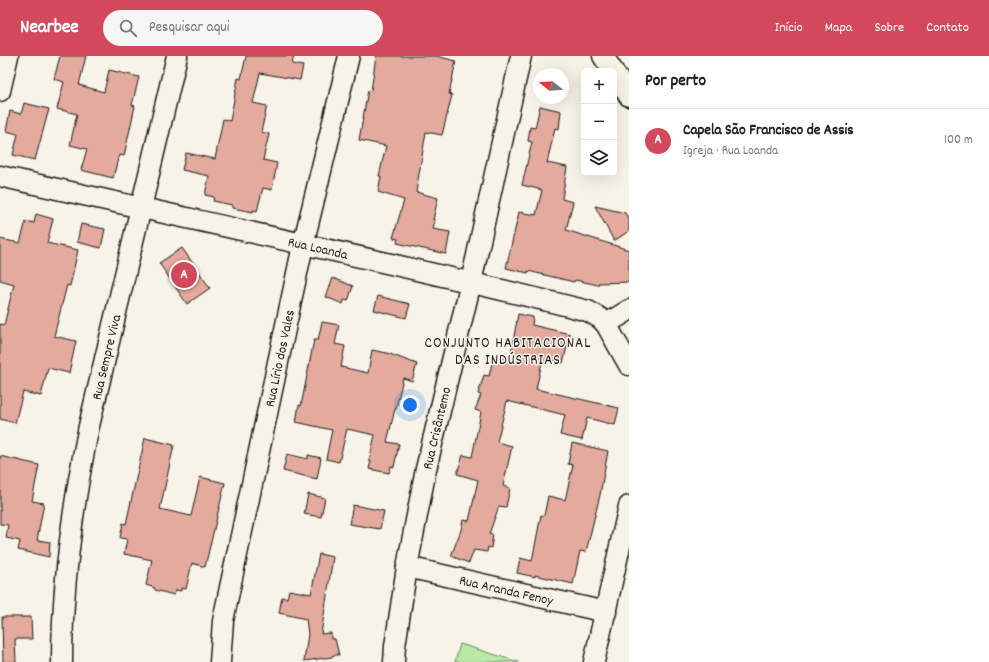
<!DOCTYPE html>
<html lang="pt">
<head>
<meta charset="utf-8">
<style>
  :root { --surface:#fff; --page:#f6f6f6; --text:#222; --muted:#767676; --line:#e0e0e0; --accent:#d1495b }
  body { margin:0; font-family:Dekko,sans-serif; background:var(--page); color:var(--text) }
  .controls { position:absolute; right:12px; top:12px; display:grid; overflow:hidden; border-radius:6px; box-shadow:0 4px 16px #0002 }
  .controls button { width:36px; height:36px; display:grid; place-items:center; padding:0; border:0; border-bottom:1px solid var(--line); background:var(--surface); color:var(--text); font:20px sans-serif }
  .compass { position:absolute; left:533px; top:12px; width:36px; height:36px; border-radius:50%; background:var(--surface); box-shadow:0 4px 16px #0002; rotate:287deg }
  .you { position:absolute; left:410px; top:349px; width:14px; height:14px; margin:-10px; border:3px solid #fff; border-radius:50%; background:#1a73e8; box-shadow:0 0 0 6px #1a73e833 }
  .badge { display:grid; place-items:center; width:26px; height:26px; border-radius:50%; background:var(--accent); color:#fff; font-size:13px; font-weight:700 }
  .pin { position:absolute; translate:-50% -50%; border:2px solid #fff; box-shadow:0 1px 4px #0006 }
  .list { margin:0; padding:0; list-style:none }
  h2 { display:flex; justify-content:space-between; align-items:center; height:52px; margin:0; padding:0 16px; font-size:17px }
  h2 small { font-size:13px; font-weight:400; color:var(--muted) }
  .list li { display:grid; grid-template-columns:26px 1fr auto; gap:12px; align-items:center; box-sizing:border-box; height:64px; padding:0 16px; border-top:1px solid var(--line) }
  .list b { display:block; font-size:15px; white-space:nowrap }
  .list p { margin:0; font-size:13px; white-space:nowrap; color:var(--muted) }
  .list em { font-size:13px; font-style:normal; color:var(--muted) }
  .icon { flex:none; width:22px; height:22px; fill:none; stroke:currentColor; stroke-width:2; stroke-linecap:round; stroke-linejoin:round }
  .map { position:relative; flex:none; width:629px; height:606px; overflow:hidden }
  header { display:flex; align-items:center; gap:24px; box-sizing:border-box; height:56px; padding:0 20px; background:var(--accent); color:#fff }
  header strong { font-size:19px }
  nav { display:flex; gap:22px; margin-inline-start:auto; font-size:14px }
  .search { width:280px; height:36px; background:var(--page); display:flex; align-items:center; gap:10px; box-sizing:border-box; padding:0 14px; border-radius:22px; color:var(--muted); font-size:15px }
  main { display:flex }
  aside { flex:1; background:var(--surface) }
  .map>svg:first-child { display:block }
  .green { fill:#bae8a6; stroke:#6b8261 }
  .building { fill:#e3aa9d; stroke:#1c1c1c }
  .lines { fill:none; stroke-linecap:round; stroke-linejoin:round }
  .street-casing { stroke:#1c1c1c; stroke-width:23 }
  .street { stroke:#f7f3e8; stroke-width:20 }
  .labels { text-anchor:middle; stroke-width:3; stroke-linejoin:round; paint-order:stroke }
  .street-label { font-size:14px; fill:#1c1c1c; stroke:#f7f3e8 }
  .neighbourhood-label { font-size:15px; letter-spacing:1px; fill:#1c1c1c; stroke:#f7f3e8 }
</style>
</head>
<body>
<header>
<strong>Nearbee</strong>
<div class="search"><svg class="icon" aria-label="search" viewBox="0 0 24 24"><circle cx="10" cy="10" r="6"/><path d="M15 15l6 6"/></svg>Pesquisar aqui</div>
<nav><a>Início</a><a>Mapa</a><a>Sobre</a><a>Contato</a></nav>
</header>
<main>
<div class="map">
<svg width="629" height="606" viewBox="0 0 629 606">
  <rect width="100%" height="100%" fill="#f7f3e8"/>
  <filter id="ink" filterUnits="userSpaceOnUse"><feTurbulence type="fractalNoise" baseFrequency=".025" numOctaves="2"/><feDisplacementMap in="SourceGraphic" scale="8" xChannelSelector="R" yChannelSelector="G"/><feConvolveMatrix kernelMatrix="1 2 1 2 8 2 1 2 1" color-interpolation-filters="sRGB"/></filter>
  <g filter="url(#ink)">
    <path class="green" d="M460 588 519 606H455Z"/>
    <path class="building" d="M60 0H86L79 29 104 36 109 14 139 21 132 49 135 50 124 100 119 99 113 122 81 114 87 93 70 89 77 58 57 53 64 26 54 23Z
      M246 0H294L292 8 303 10 300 24 260 17 253 47 267 50 261 76 269 78 263 104 277 107 272 134 263 132 257 155 253 154V156L232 152V149L213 145 214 141 205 139 209 120 182 114 186 97 215 103 223 63 230 65 238 22 241 23Z
      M376 0H436L456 5 449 38 452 39 442 79 426 76 416 136 438 142 433 164H435L433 173 450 176 446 198 397 187 398 183 393 182 404 144 378 136 381 120H379L386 90 359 84 368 34 371 35Z
      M24 47 49 53 35 104 13 99 18 78 6 75 10 55 21 58Z
      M540 50 561 55 559 73 555 72 547 107 567 111 562 143 573 146 566 174 629 194V226L598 227V229L575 224 574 226 528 215V217L506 212 519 156 536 159 542 134 522 129 532 86 528 85 530 71 535 72Z
      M595 150 625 157 629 163V175L614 185Z
      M36 158 53 163 47 187 78 194 70 230 67 229 54 280 76 285 69 317 48 312 41 340 23 336 15 367 0 363V268L4 269 14 228 0 224V183L20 187 26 165 34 167Z
      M81 168 105 173 101 192 77 186Z
      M182 192 210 232 187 248 159 207Z
      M333 222 353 230 348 245 344 244 343 248 326 241Z
      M378 240 410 248 406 262 374 254Z
      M518 258 533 261 532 269 570 278 563 307 549 303 548 307 542 306 536 333 619 352 615 369 587 362 582 384 560 379 565 359 507 345 497 386 512 390 503 430 510 432 506 451 499 450 489 478 493 479 491 492 488 491 487 496 474 494 469 507 451 500 461 474 463 464 469 465 478 424 457 418 463 399 472 401 481 356 475 354 481 339 478 338 484 319 489 320 494 299 510 303Z
      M322 266 339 269 335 288 345 290 341 311 368 317 372 294 387 297 417 308 412 325 403 322 396 353H395L387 386 399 388 394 411 391 410 389 417 369 413 371 405H369L375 379 347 373 339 406 326 403 332 374 296 366 299 349 301 350 314 284H318Z
      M145 382 174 389 160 453 191 460 200 421 225 427 205 511 192 507 186 533 181 532V535L176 534 174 539 155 534V532L146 529 152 504 124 498 127 483 120 482 123 467 126 468Z
      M572 387 608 395 600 439 586 496 580 495 573 528 535 519V521L517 517 520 502 532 505 541 459 544 460 548 440 565 444 573 409 568 408Z
      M287 398 308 403V399L321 402 317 423 283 415Z
      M0 400 39 409 32 445 44 447 37 484 50 486 49 501 18 494 20 485 6 482 8 469 0 468Z
      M308 438 325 442 321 461 304 458Z
      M353 449 384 455 380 473 349 468Z
      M319 498 333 501 321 578 331 577V583H335L339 599H333L332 601 304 605 308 578 306 563 279 557 282 541 287 542 289 534 311 538Z
      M2 561H31L32 583H15L16 606H3Z"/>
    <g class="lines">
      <g class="street-casing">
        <g id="street">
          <path d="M603 0 613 15"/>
          <path d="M614 17 629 40"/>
          <path d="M0 35 8 0"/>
          <path id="s1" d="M0 120C196 165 393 206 588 255L600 262 606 268 629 254"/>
          <path d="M606 268 629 309"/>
          <path id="s2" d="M407 511 606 556"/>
          <path id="s3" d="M62 606C62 526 73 448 89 370L177 0"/>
          <path id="s4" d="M220 606 223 565 229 536 303 189 349 0"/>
          <path id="s5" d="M394 606 395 590 407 511 426 413 471 226 521 0"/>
          <path d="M594 606 629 450"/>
        </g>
      </g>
      <use href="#street" class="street"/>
    </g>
  </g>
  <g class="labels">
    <g class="street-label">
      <text dy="5" stroke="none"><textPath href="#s1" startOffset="326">Rua Loanda</textPath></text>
      <text dy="5" stroke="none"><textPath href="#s3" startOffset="309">Rua Sempre Viva</textPath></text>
      <text dy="5" stroke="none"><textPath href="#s4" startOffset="310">Rua Lírio dos Vales</textPath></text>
      <text dy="5" stroke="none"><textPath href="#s5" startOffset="238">Rua Crisântemo</textPath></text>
      <text dy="5" stroke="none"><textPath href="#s2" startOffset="102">Rua Aranda Fenoy</textPath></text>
    </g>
    <g class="neighbourhood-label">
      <text x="508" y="291">CONJUNTO HABITACIONAL<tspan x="508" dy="17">DAS INDÚSTRIAS</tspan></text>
    </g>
  </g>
</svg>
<div class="controls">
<button>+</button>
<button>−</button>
<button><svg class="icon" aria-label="layers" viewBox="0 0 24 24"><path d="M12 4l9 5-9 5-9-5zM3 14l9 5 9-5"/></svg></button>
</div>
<svg class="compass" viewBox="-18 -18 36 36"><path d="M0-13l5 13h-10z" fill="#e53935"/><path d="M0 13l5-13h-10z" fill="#767676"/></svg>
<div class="you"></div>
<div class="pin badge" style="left:184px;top:219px">A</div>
</div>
<aside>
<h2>Por perto<small></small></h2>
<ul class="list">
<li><span class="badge">A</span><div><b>Capela São Francisco de Assis</b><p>Igreja · Rua Loanda</p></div><em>100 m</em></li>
</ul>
</aside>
</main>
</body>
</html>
